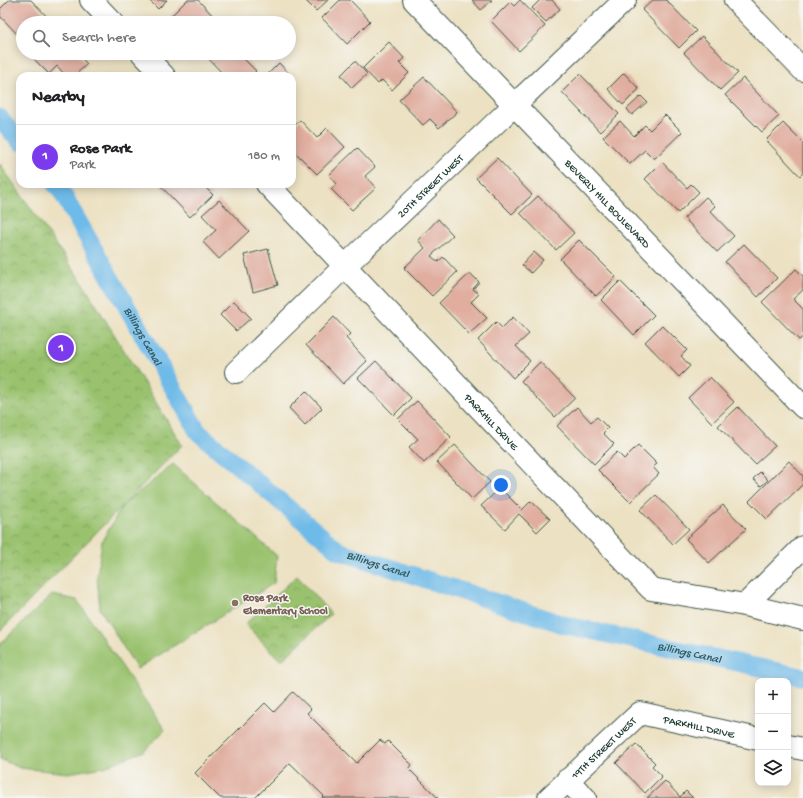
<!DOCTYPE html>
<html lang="en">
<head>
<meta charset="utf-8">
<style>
  :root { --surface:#fff; --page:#f2f2f2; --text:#202124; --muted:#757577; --line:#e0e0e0; --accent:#7c3aed }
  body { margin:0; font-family:"Gochi Hand",sans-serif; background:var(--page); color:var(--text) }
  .controls { position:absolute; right:12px; bottom:12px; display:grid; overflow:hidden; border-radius:8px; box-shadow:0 2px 10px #0003 }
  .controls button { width:36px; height:36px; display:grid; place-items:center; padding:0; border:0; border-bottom:1px solid var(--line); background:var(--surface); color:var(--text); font:20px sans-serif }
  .you { position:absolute; left:501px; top:485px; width:14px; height:14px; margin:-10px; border:3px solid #fff; border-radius:50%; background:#1a73e8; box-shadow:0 0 0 6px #1a73e833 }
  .badge { display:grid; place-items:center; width:26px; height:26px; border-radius:50%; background:var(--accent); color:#fff; font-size:13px; font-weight:700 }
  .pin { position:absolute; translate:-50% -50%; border:2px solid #fff; box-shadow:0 1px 4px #0006 }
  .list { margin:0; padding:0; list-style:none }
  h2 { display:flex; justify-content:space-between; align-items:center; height:52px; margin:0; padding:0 16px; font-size:17px }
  h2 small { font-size:13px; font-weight:400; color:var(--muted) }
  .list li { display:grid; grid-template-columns:26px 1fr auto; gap:12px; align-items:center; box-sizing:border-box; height:64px; padding:0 16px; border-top:1px solid var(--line) }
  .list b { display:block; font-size:15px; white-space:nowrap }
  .list p { margin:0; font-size:13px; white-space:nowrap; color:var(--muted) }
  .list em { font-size:13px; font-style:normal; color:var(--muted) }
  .icon { flex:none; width:22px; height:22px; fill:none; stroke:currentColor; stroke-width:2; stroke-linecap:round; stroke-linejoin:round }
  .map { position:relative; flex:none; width:803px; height:798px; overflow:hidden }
  .search { position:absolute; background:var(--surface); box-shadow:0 2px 10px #0003; left:16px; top:16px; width:280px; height:44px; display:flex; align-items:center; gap:10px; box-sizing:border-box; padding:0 14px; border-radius:22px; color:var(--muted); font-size:15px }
  .panel { position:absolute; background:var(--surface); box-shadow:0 2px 10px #0003; left:16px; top:72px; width:280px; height:116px; border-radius:12px }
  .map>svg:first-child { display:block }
  .park { fill:url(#park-crowns); stroke:#5c8051 }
  .garden { fill:#9ac26e; stroke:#5c8051 }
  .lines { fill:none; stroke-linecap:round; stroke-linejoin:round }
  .canal { stroke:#6ebae8; stroke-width:18 }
  .building { fill:#e0ad9f }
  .minor-casing { stroke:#3e5649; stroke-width:24 }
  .minor { stroke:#fff; stroke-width:22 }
  .education-dot { fill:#8d6e63; stroke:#f6f6f2; stroke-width:1.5 }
  .labels { text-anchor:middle; stroke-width:3; stroke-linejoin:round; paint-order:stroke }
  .street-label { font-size:11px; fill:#1f3d34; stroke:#f6f6f2 }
  .education-label { font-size:11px; font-weight:bold; fill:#785e54; stroke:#f6f6f2; text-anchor:start }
  .water-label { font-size:12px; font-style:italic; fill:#335c61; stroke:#f6f6f2 }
</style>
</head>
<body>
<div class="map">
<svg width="803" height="798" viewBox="0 0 803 798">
  <defs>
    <pattern id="park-crowns" width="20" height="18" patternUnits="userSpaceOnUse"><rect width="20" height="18" fill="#9ac26e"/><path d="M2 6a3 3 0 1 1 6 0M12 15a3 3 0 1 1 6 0" fill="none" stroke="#7d9f5b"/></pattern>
  </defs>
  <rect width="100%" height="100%" fill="#f6f6f2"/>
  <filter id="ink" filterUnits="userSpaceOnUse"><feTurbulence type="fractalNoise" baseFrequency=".025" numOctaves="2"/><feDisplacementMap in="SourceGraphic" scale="8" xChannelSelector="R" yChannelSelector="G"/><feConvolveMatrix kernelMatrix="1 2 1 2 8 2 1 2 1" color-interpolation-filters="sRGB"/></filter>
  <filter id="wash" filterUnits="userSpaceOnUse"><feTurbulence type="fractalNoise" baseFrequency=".012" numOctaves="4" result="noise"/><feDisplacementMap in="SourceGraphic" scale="16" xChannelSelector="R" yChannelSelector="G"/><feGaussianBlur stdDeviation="0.9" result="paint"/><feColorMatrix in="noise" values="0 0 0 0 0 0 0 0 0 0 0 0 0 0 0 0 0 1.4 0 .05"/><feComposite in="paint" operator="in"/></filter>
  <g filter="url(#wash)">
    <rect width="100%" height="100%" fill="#ece1c2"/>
    <path class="park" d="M0 164 82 282 182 445 0 631Z
      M297 576 331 614 281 661 245 624Z"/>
    <path class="garden" d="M173 464 277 556 274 583 137 669 100 609 97 576 102 541 123 505Z
      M52 595 77 600 165 730 144 751 104 767 68 773 20 768 0 759V644Z"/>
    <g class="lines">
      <g class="canal">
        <path d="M0 118 20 142"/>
        <path id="s1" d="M55 184 61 191 198 432 339 551 565 625 803 677"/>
      </g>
    </g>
    <g id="blocks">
      <path class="building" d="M9 0H31L53 23H23V32L19 36 0 16V9Z
        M149 0H167L158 9Z
        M187 0H198L219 22 174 23 169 18Z
        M305 0H328L316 11Z
        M340 0H350L370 21 347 44 322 18Z
        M472 0H492L481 10Z
        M520 0 545 26 519 51 491 21 510 2 514 6Z
        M540 0H552L560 9 546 22 532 8Z
        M653 0H666L696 31 679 48 642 10Z
        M702 36 738 73 720 90 684 53Z
        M389 42 404 58 399 63 409 73 392 90 382 80 378 84 363 68Z
        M40 53H77L87 64 74 76H66L57 66 49 74 34 59Z
        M203 53H238L256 71 251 76H225Z
        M355 61 367 74 352 88 341 75Z
        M279 63 291 76H266Z
        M624 73 639 89 623 105 608 89Z
        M580 74 619 114 600 132 562 92Z
        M424 77 457 112 439 128 430 119 423 125 399 100Z
        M743 78 779 116 762 132 725 95Z
        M641 96 647 102 632 115 627 109Z
        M665 115 682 132 654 159 645 150 630 164 603 137 620 121 634 136 645 125 650 130Z
        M300 120 317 138 327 128 345 147 317 174 292 149V128Z
        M783 123 803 143V173L800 176 766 140Z
        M357 148 375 167 365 176 376 188 352 210 331 189 337 184 329 175Z
        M497 158 532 195 512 214 476 178Z
        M662 162 687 188 691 184 699 192 678 213 645 179Z
        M159 184H202L213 195 190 217Z
        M538 196 574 233 556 250 520 213Z
        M706 197 715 206 710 211 734 236 717 252 684 218Z
        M219 200 249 231 219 259 203 242 216 230 202 215Z
        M438 219 453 235 431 256 438 262 443 257 457 272 432 296 404 268 425 248 418 240Z
        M579 240 616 277 596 296 560 259Z
        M744 244 777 278 758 297 725 262Z
        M268 249 278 285 253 292 244 255Z
        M534 252 543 260 531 273 522 265Z
        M796 269 803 276V290L793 299 803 309V337L799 340 762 302Z
        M470 273 479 282 473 289 479 294 471 302 487 318 469 334 439 303Z
        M620 281 654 315 634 335 601 300Z
        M234 301 251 318 236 331 220 315Z
        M334 317 350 334 346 338 367 361 343 384 306 345Z
        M513 317 529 334 516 346 530 361 513 378 478 340 496 322 502 328Z
        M662 325 687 350 681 356 690 366 679 377 645 342Z
        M376 361 411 398 394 415 358 378Z
        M540 362 575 398 555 417 521 381Z
        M710 377 734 402 712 423 688 398Z
        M306 391 322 408 305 425 289 408Z
        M417 401 451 437 424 463 409 447 418 439 398 419Z
        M577 407 591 422 597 417 608 428 603 433 614 444 594 464 557 426Z
        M738 407 775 446 755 464 718 426Z
        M455 445 490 482 472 499 437 462Z
        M638 445 657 464 653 467 659 474 630 502 598 470 617 452 624 459Z
        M789 461 803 476V484L767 519 749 501Z
        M760 472 768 480 761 486 753 479Z
        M500 488 522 510 531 501 550 519 537 532 519 514 505 529 481 506Z
        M656 495 689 529 673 544 640 510Z
        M723 505 746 529 709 563 686 539Z
        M293 692 311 709 307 713 357 763 380 740 385 744 388 741 412 765 409 769 438 798H322L324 796 290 763 255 798H220L195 773 265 703 274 712Z
        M636 744 655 763 652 766 662 776 645 793 616 763Z
        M665 781 680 797 686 791 693 798H647Z"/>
    </g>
  </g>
  <g filter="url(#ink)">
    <use href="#blocks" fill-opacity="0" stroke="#3e5649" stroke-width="1"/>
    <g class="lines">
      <g class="minor-casing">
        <g id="minor">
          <path d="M91 0 113 23"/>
          <path id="s2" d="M414 0 803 407"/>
          <path d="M735 0 803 70"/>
          <path d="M142 53 164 76"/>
          <path id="s3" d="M267 184 651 589 745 605 803 619"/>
          <path id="s4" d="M236 372 345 266 625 0"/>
          <path d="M745 605 803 547"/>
          <path d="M788 746 803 749"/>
          <path d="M567 780 585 798"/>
          <path id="s5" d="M549 798 640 713 758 739"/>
        </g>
      </g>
      <use href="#minor" class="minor"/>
    </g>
  </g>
  <circle class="education-dot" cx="235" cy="603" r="4"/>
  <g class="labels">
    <g class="street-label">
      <text dy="4" stroke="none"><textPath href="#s4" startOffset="269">20TH STREET WEST</textPath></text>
      <text dy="4" stroke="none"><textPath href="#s2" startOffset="281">BEVERLY HILL BOULEVARD</textPath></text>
      <text dy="4" stroke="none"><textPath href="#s3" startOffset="327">PARKHILL DRIVE</textPath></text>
      <text dy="4" stroke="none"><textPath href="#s5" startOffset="185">PARKHILL DRIVE</textPath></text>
      <text dy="4" stroke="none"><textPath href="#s5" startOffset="74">19TH STREET WEST</textPath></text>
    </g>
    <g class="education-label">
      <text x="243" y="601">Rose Park<tspan x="243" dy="13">Elementary School</tspan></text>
    </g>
    <g class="water-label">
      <text dy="4" stroke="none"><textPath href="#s1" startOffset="176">Billings Canal</textPath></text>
      <text dy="4" stroke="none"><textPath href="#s1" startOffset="512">Billings Canal</textPath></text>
      <text dy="4" stroke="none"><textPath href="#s1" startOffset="836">Billings Canal</textPath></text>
    </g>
  </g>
</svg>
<div class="controls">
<button>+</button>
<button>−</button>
<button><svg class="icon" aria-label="layers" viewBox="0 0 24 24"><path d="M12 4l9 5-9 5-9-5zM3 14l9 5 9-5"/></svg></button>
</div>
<div class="you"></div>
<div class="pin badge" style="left:61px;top:348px">1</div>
<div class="search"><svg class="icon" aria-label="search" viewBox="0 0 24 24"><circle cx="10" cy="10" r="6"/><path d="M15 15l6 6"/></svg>Search here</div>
<section class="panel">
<h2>Nearby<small></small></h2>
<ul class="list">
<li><span class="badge">1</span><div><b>Rose Park</b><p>Park</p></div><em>180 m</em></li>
</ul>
</section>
</div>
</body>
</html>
